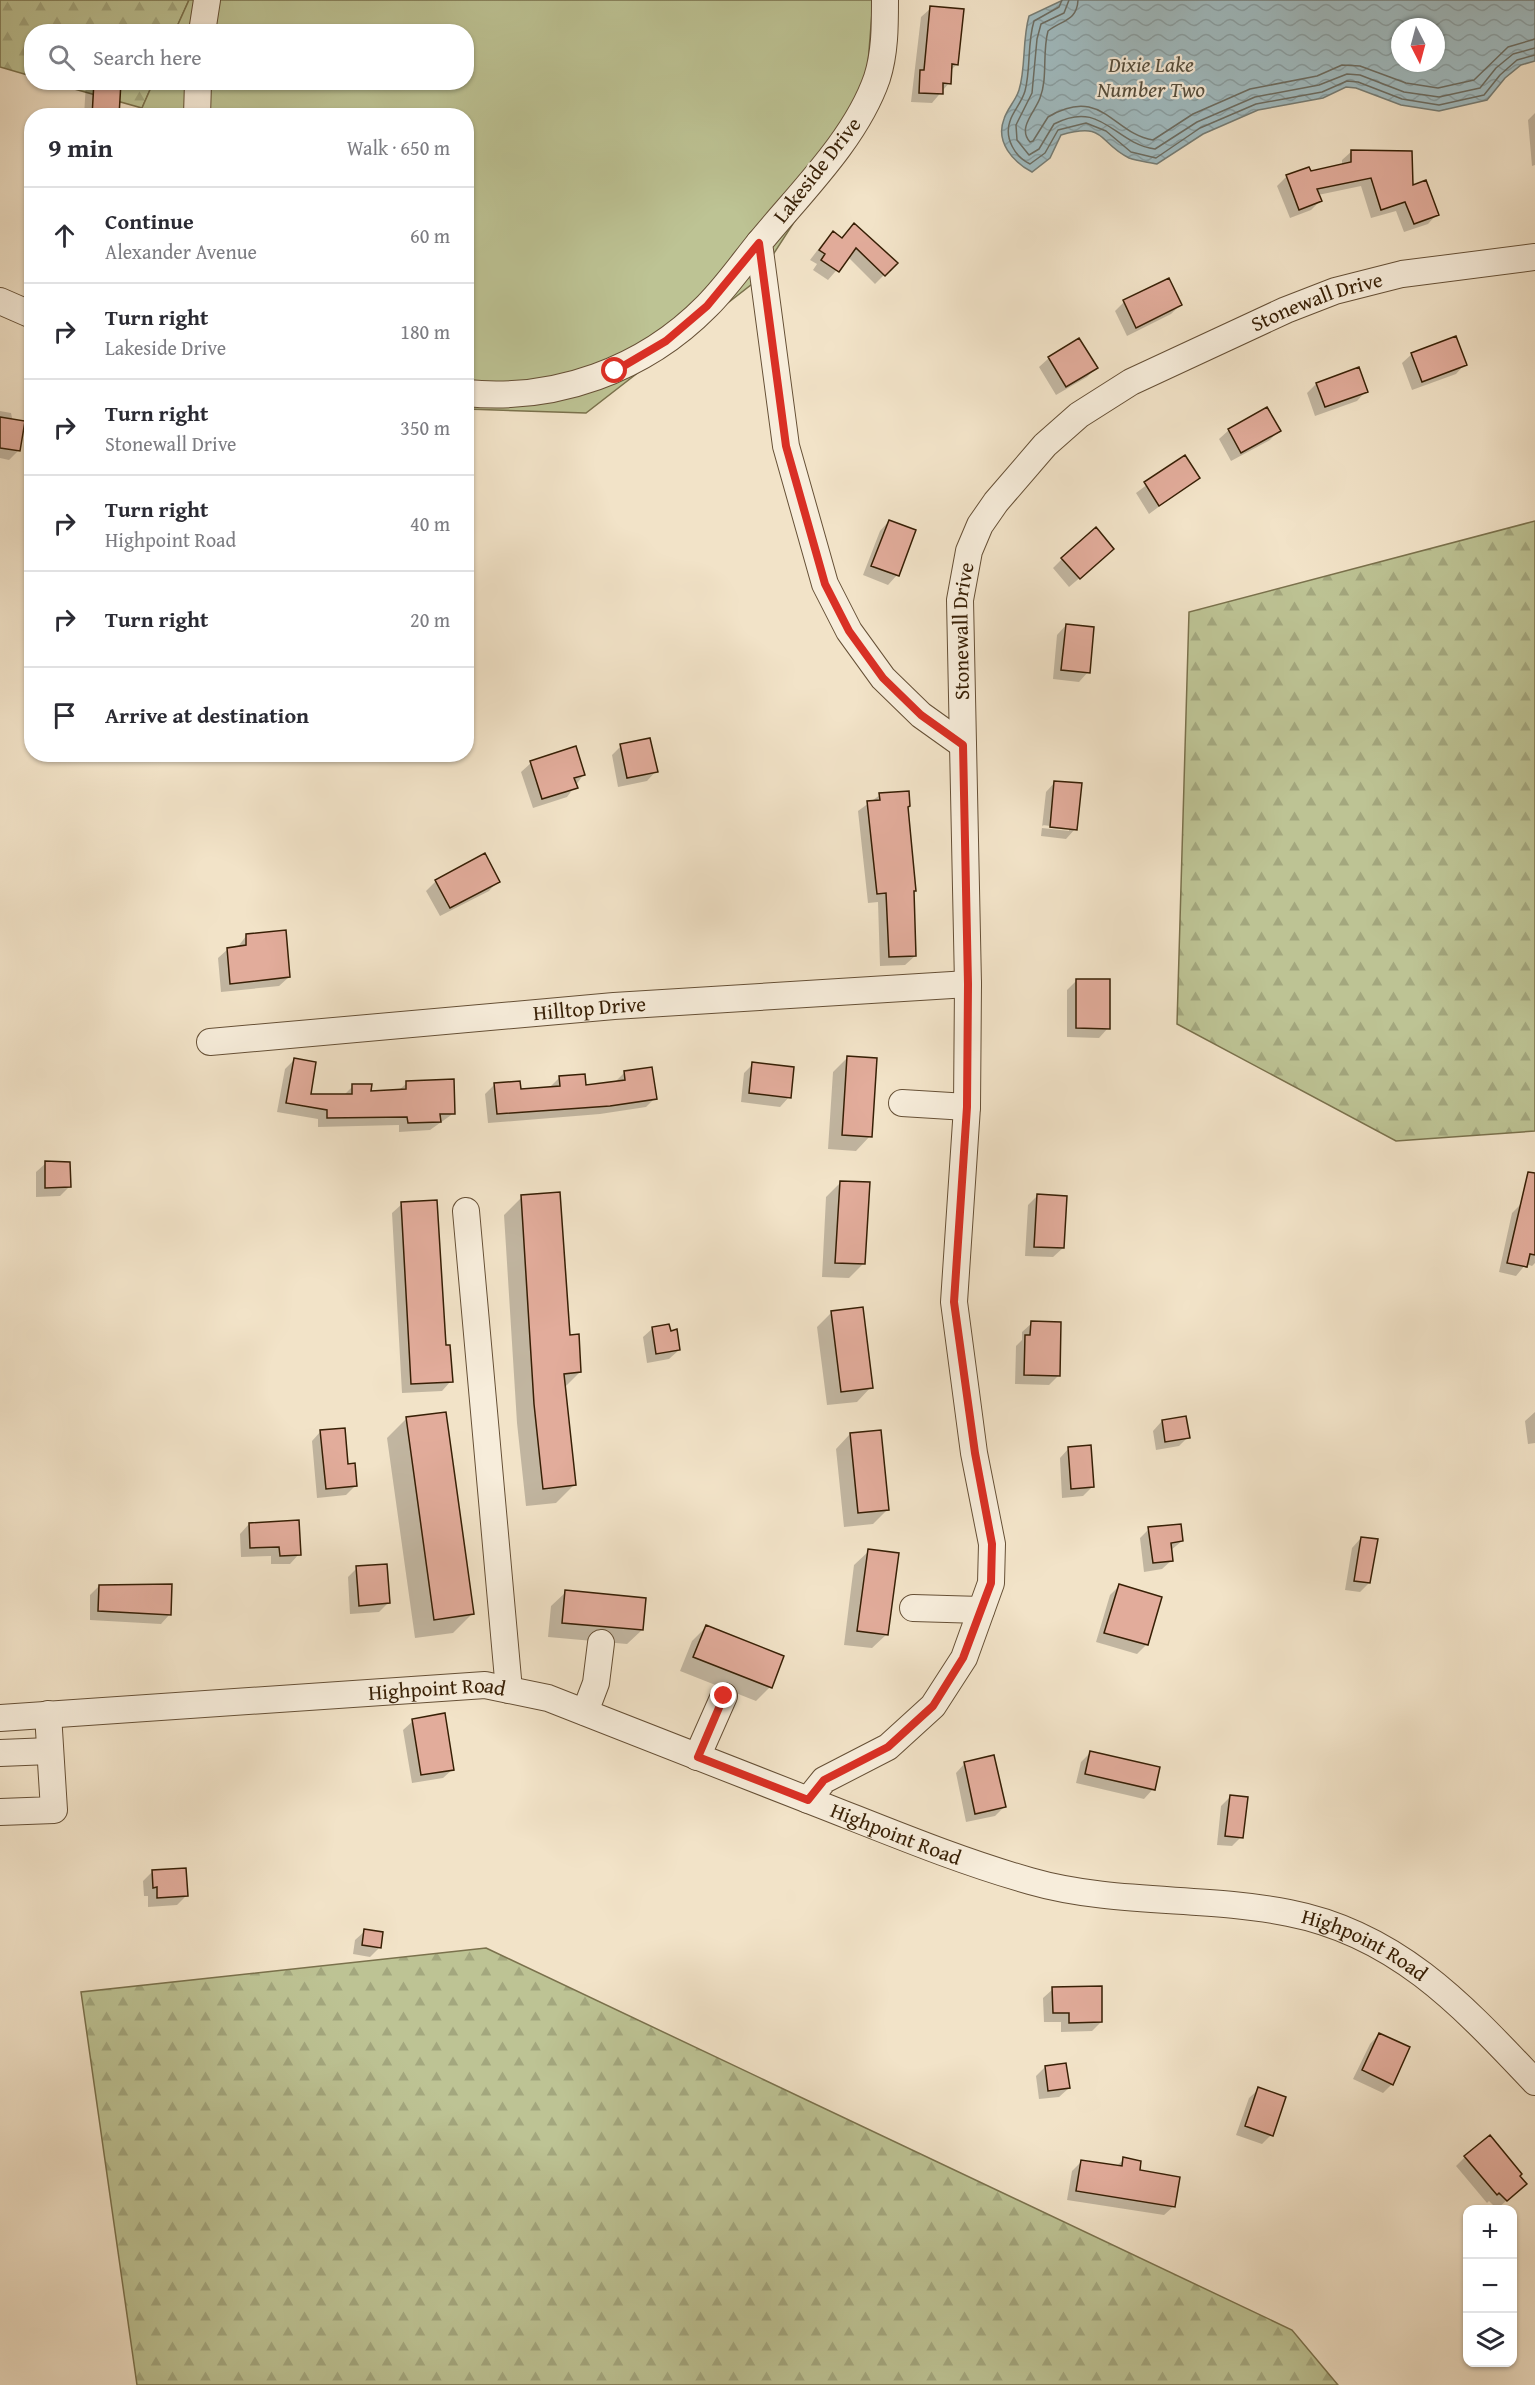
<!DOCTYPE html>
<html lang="en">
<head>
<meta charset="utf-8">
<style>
  :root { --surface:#fff; --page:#f7f7f7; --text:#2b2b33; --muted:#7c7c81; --line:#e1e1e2 }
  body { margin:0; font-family:"Gentium Book Plus",serif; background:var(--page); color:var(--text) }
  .controls { position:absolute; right:18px; bottom:18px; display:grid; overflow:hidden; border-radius:12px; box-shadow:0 2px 4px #0004 }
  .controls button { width:54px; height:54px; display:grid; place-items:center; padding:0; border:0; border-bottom:2px solid var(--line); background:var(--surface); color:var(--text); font:30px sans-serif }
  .compass { position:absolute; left:1391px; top:18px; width:54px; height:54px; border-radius:50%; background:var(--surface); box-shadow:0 2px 4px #0004; rotate:174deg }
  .stop { position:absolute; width:18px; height:18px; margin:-14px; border:4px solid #d93025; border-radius:50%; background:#fff }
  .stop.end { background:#d93025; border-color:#fff; box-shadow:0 2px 6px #0008 }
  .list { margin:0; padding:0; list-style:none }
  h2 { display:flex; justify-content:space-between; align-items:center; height:78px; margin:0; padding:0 24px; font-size:26px }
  h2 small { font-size:20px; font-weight:400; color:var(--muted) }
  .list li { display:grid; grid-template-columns:39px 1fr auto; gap:18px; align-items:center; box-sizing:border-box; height:96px; padding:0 24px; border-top:2px solid var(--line) }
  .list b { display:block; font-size:22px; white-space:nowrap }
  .list p { margin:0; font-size:20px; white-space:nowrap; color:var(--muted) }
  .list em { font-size:20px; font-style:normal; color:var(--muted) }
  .icon { flex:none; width:33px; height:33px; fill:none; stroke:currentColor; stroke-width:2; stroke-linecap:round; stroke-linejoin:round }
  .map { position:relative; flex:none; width:1535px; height:2385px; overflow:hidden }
  .search { position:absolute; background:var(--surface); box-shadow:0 2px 4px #0004; left:24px; top:24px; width:450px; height:66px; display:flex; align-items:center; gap:15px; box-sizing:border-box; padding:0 21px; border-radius:24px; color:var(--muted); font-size:22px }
  .panel { position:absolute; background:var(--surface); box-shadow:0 2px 4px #0004; left:24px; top:108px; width:450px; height:654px; border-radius:24px }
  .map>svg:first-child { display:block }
  .forest { fill:url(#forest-firs); stroke:#7a714c; stroke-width:1.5 }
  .park { fill:#bdc394; stroke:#7a714c; stroke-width:1.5 }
  .water { fill:url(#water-waves); stroke:#767d75; stroke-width:1.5; fill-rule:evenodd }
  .shadow { fill:#0003; fill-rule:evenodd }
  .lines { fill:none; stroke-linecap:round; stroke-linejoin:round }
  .shore { stroke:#6c6d62; stroke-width:1.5 }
  .building { fill:#e2ac9b; stroke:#371f05; stroke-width:1.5 }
  .minor-casing { stroke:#665036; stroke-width:28 }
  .minor { stroke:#f7eddb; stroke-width:26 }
  .route { stroke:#d93025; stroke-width:8 }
  .labels { text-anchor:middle; stroke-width:4.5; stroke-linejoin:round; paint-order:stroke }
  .street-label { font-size:21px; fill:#371f05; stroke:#f7eddb }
  .water-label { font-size:22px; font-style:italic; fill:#564e3d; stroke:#f7eddb }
</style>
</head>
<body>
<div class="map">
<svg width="1535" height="2385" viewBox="0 0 1535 2385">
  <defs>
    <pattern id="forest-firs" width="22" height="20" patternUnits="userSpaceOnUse" patternTransform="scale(1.5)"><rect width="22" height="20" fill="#bdc394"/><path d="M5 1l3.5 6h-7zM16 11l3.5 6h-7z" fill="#a3a77e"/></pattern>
    <pattern id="water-waves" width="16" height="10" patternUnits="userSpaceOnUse" patternTransform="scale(1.5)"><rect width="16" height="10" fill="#a0bbc0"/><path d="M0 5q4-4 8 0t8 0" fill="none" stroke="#8aa0a4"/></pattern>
  </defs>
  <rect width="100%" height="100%" fill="#f2e3c8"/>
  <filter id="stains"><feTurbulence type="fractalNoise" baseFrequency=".00333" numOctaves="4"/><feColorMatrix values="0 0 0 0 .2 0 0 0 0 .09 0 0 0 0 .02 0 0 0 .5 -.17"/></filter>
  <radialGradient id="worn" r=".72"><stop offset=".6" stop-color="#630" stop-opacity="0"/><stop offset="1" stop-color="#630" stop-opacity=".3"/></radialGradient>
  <path class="forest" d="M0 0H189L175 31 32 32 31 76 0 67Z
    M53 83H153L142 108Z
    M1535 521V1131L1396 1141 1177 1024 1189 612Z
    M486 1948 1292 2330 1338 2385H137L81 1992Z"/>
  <path class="park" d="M189 0H873L864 114 756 281 586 413 467 409 466 116H143L142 108 153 83 466 82V32L175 31Z"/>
  <path class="water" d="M1063 0H1535V61L1521 65 1505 78 1487 100 1439 111 1401 105 1356 88 1346 87 1323 98 1258 110 1203 134 1157 164C1148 162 1137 161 1129 158 1097 142 1107 122 1061 135L1050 158 1032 172C1013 162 995 142 1004 119 1007 109 1016 100 1019 90 1026 68 1022 41 1029 16ZM1400 27H1436V63H1400Z"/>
  <path class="shadow" d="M931 8 957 64 950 71 949 83 932 103 911 102 921 17Z
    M86 82H119L118 116H84Z
    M1535 113V165L1532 166 1528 120Z
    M1352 151 1412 187 1437 214 1428 224 1404 232 1396 211 1371 218 1361 186 1318 195 1320 201 1311 210 1290 218 1277 186 1287 176 1342 165V160Z
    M854 225 896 263 875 284 848 257 828 280 813 270 817 264 810 260 823 243 833 233 841 239Z
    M1124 302 1180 305 1171 314 1127 336 1115 311Z
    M1412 354 1465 364 1456 374 1412 390 1402 363Z
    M1049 358 1096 368 1087 377 1056 395 1039 367Z
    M1316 384 1366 391 1357 401 1315 416 1307 393Z
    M0 411 11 413 19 450 9 460 0 458Z
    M1229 430H1279L1270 440 1231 461 1219 439Z
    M1184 457 1198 478 1149 514 1136 493Z
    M889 521 914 531 897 575 888 585 863 575 880 531Z
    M1103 558 1069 587 1053 568 1062 559Z
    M1066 625 1088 672 1079 682 1053 679 1057 635Z
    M621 746 656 771 647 781 618 787 612 755Z
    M531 763 584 774 567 797 533 808 521 772Z
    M1055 782 1075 829 1066 839 1041 836 1046 792ZM1042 825 1069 828V831L1042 828Z
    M880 795 907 808 915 890 912 893 915 956 905 965 880 966 878 902 868 903 858 811Z
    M484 855 498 881 489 891 440 916 426 891 436 881Z
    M246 936 289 977 279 986 221 992 218 958 228 949 237 948Z
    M1077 980 1108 1028 1099 1038 1067 1037V990Z
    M847 1058 870 1136 856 1151 828 1149 833 1072Z
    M294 1060 309 1095H344L353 1086 370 1093 398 1091 407 1083 454 1113 430 1130 399 1132V1125L318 1127V1119L277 1112 285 1069Z
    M753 1064 789 1097 780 1107 741 1102 744 1073Z
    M624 1073 655 1098 646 1107 600 1114 488 1123 485 1094 495 1084 519 1090 549 1088 559 1078 585 1087 614 1083Z
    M46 1163 69 1187 60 1196 36 1197V1172Z
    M841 1182 863 1264 849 1278 822 1277 826 1197Z
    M1038 1195 1063 1248 1053 1257 1025 1256 1028 1205Z
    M522 1197 580 1372 564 1388 574 1485 556 1503 526 1506 517 1423 504 1215Z
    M1522 1203 1535 1206V1263L1532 1266 1526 1264 1516 1276 1499 1272 1512 1213Z
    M402 1204 444 1347 451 1381 442 1391 402 1393 392 1213Z
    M831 1313 871 1387 857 1402 827 1405 817 1327Z
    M1032 1323 1059 1375 1049 1385 1015 1384 1016 1346 1022 1340V1332Z
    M653 1328 679 1350 669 1359 647 1363 643 1337Z
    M1535 1412V1443L1528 1444 1525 1421Z
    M407 1418 472 1614 453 1633 415 1638 387 1438Z
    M1162 1421 1188 1437 1179 1446 1156 1450 1153 1431Z
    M321 1431 347 1465 355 1486 346 1495 317 1498 312 1441Z
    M850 1434 887 1510 873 1524 844 1527 836 1449Z
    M1069 1448 1092 1487 1083 1496 1062 1498 1060 1458Z
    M249 1524 299 1554 290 1564H271V1556L241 1557 240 1534Z
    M1149 1529 1182 1541 1171 1550 1172 1560 1162 1569 1144 1572 1140 1538Z
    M1361 1538 1369 1583 1360 1592 1345 1590 1352 1548Z
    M869 1551 887 1634 872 1648 844 1645 854 1565Z
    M357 1568 389 1602 379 1612 350 1614 348 1577Z
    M99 1586 170 1614 161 1624 90 1620V1595Z
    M1119 1586 1160 1598 1146 1645 1137 1654 1096 1642 1110 1595Z
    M566 1592 642 1630 627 1644 548 1637 551 1606Z
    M706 1627 770 1687 756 1701 680 1671 692 1641Z
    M413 1721 453 1769 443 1778 412 1783 403 1730Z
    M1091 1752 1153 1789 1144 1799 1076 1783 1081 1762Z
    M965 1763 1004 1807 995 1816 966 1822 956 1773Z
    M1230 1797 1241 1837 1232 1846 1217 1845 1221 1806Z
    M152 1872 186 1896 177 1905 148 1907V1896H144L143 1881Z
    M365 1931 381 1933 379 1948 370 1957 353 1954 355 1940Z
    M1053 1989 1101 2022 1092 2031 1061 2032V2022H1044L1043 1998Z
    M1379 2034 1392 2084 1383 2093 1353 2079 1370 2044Z
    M1045 2067 1069 2088 1059 2097 1039 2099 1036 2076Z
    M1259 2089 1271 2135 1262 2144 1236 2135 1249 2098Z
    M1465 2157 1515 2193 1497 2209 1489 2201 1487 2203 1456 2166Z
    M1124 2159 1174 2206 1164 2215 1067 2200 1072 2171 1081 2162 1116 2167Z"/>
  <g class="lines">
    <path class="shore" d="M1062 0 1059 7 1034 21C1027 44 1031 68 1025 91 1022 102 1013 111 1010 121 1004 138 1015 157 1030 164L1045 153 1058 130 1086 123 1106 131 1131 152 1156 158 1200 128 1256 104 1322 92 1347 81 1358 82 1402 99 1439 105 1484 95 1500 75 1517 60 1535 55
      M1069 0 1064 13 1041 24 1037 39 1032 93 1016 125 1017 140 1029 155 1039 149 1054 124C1102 99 1113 143 1155 149L1197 122 1255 97 1319 85 1347 74 1360 75 1404 92 1439 97 1480 88 1496 68 1513 54 1535 48
      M1078 0C1077 21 1062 20 1048 31 1042 53 1048 78 1040 98 1035 112 1017 128 1030 142L1033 141 1048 117C1102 85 1113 134 1153 140L1193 114 1250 89 1317 76 1342 65 1360 66 1406 83 1438 88 1474 80 1508 47 1535 39"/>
  </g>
  <path class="building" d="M930 6 964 9 958 65 952 64 951 84 943 83V94L919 93 920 70H924Z
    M94 82H121L119 116H92Z
    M1351 150 1412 151 1413 185 1426 180 1439 215 1414 224 1405 202 1381 210 1371 178 1317 189 1322 201 1299 210 1286 175 1309 167 1311 171 1351 162Z
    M854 223 898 263 885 276 856 248 839 272 821 260 825 254 819 250 833 231 842 238Z
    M1169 278 1182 305 1136 328 1123 300Z
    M1456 336 1467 365 1422 382 1411 353Z
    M1079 338 1098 368 1066 387 1048 357Z
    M1359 367 1368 392 1325 407 1316 383Z
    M1267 407 1281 431 1241 453 1228 429Z
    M0 417 25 421 20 451 0 448Z
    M1185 455 1200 478 1159 506 1144 482Z
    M889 520 916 530 899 576 871 566Z
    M1096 527 1114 549 1080 579 1061 558Z
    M1066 624 1094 627 1090 673 1061 670Z
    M650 738 658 772 627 778 620 744Z
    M576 746 585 775 574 778 578 788 542 799 530 761Z
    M1054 781 1082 783 1077 830 1050 827Z
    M909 791 910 806 908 807 916 891H914L916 956 889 957 886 893 877 894 867 801 880 800 879 793Z
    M485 853 500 882 450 908 435 880Z
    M286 930 290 977 230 984 227 948 246 945V934Z
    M1076 979H1110V1029L1076 1028Z
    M847 1056 877 1058 872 1137 842 1135Z
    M294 1058 316 1062 311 1094H352V1084H372L371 1091 406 1089V1081L454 1079 455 1114H440L441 1122 408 1123 407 1117 327 1118V1110L286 1103Z
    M752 1062 794 1067 791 1098 749 1093Z
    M652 1067 657 1099 610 1106 497 1114 494 1083 520 1081 521 1089 560 1086 559 1076 585 1074 586 1085 625 1080 624 1071Z
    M45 1161 70 1162 71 1187 45 1188Z
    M1528 1172 1535 1173V1255L1530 1254 1527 1267 1507 1263Z
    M840 1181 870 1182 865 1264 835 1263Z
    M560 1192 570 1335 579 1334 581 1372 564 1374 576 1485 543 1489 534 1404 521 1195Z
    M1037 1194 1067 1196 1064 1248 1034 1247Z
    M437 1200 446 1345H450L453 1382 411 1384 401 1202Z
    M863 1307 873 1388 841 1392 831 1311Z
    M1031 1321 1061 1322 1060 1376 1024 1375 1025 1335H1030Z
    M669 1324 671 1331 677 1329 680 1350 656 1354 652 1327Z
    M446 1412 474 1614 434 1620 406 1417Z
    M1186 1416 1190 1438 1165 1442 1162 1420Z
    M345 1428 348 1464 355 1463 357 1486 326 1489 320 1430Z
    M881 1430 889 1510 858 1513 850 1433Z
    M1091 1445 1094 1487 1071 1489 1068 1447Z
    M299 1520 301 1555 280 1556 279 1547 250 1548 249 1523Z
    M1181 1524 1183 1541 1171 1543 1173 1561 1153 1563 1148 1527Z
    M1361 1537 1378 1539 1370 1583 1354 1581Z
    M868 1549 899 1553 888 1635 857 1631Z
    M387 1564 390 1603 359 1606 356 1566Z
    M172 1584 171 1615 98 1611 99 1585Z
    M1119 1584 1162 1597 1148 1645 1104 1633Z
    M565 1590 646 1598 643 1630 562 1623Z
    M706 1625 784 1656 772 1688 693 1657Z
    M445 1713 454 1770 421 1775 412 1719Z
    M1090 1751 1160 1767 1155 1790 1085 1774Z
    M994 1755 1006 1807 975 1814 964 1762Z
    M1230 1795 1248 1797 1243 1838 1225 1836Z
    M186 1868 188 1896 157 1898V1887L153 1888 152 1870Z
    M364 1929 383 1932 381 1948 362 1945Z
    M1102 1986V2022L1069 2023V2013H1053L1052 1987Z
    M1379 2033 1410 2047 1393 2085 1362 2070Z
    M1066 2063 1070 2088 1048 2091 1045 2066Z
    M1258 2087 1286 2097 1273 2136 1245 2126Z
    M1490 2135 1522 2174 1520 2176 1527 2184 1507 2201 1499 2193 1497 2195 1464 2156Z
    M1123 2157 1141 2161 1140 2170 1180 2177 1175 2207 1076 2191 1081 2160 1122 2166Z"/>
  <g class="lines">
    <g class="minor-casing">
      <g id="minor">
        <path d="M885 0C885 26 885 53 877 78 856 139 800 193 759 243L786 446 825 584 849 631 883 678 921 715 963 745"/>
        <path d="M202 32 207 0"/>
        <path d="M197 116 198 82"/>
        <path d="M0 301 32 315"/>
        <path d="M466 393C555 402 644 370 707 306 726 287 742 264 759 243"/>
        <path id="s1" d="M210 1042 614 1006 968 984"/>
        <path d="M902 1103 967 1107"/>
        <path d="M466 1211 509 1690"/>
        <path d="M913 1608 981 1610"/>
        <path d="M585 1712 596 1683 601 1643"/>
        <path id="s2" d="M0 1718 485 1685 548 1698C639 1734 730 1770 821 1805 890 1832 959 1861 1030 1881 1113 1905 1206 1896 1289 1913 1397 1934 1463 2006 1535 2082"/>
        <path d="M0 1753 50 1751"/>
        <path d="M697 1757 724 1696"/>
        <path id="s3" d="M808 1800 824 1780 888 1747 933 1706 964 1658 991 1583 992 1544 974 1453 954 1302 967 1107 968 984 960 600 969 551 980 525 996 502 1045 445 1079 415 1131 382 1286 310 1335 291 1402 274 1535 257"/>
        <path d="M0 1812 54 1810 48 1714"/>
      </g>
    </g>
    <use href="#minor" class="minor"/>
  </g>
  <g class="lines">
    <path class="route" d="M615 371 666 341 707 306 759 243 786 446 825 584 849 631 883 678 921 715 963 745 968 984 967 1107 954 1302 975 1453 992 1544 991 1583 963 1658 933 1706 888 1747 824 1780 808 1800 698 1757 724 1696"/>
  </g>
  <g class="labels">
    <g class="street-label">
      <text transform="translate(817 170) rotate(-52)" y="7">Lakeside Drive</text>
      <text dy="7" stroke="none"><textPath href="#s3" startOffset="1773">Stonewall Drive</textPath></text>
      <text dy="7" stroke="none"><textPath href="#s3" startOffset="1251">Stonewall Drive</textPath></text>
      <text dy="7" stroke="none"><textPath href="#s1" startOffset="381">Hilltop Drive</textPath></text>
      <text dy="7" stroke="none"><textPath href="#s2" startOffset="438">Highpoint Road</textPath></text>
      <text dy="7" stroke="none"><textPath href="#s2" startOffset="924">Highpoint Road</textPath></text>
      <text dy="7" stroke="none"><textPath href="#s2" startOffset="1410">Highpoint Road</textPath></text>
    </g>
    <g class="water-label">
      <text x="1151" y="72">Dixie Lake<tspan x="1151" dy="25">Number Two</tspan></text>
    </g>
  </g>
  <rect width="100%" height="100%" filter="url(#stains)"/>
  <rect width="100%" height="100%" fill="url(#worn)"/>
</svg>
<div class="controls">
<button>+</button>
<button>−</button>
<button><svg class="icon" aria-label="layers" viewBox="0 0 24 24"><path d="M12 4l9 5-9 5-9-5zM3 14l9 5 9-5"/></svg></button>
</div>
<svg class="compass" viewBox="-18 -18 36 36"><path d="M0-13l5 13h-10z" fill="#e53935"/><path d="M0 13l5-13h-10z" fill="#7c7c81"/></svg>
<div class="stop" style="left:615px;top:371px"></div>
<div class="stop end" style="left:724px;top:1696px"></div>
<div class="search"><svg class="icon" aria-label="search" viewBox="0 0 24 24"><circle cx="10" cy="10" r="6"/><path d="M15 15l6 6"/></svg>Search here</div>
<section class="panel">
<h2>9 min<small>Walk · 650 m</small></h2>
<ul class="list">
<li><svg class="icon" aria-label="ahead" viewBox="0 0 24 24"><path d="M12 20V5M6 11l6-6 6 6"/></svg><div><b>Continue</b><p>Alexander Avenue</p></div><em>60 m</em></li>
<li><svg class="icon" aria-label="right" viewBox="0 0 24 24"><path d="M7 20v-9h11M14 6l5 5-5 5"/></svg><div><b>Turn right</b><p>Lakeside Drive</p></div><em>180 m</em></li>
<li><svg class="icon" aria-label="right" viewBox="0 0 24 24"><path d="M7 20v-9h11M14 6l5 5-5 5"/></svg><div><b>Turn right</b><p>Stonewall Drive</p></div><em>350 m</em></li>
<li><svg class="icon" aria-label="right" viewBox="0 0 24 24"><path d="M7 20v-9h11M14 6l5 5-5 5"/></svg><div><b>Turn right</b><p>Highpoint Road</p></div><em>40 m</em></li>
<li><svg class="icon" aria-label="right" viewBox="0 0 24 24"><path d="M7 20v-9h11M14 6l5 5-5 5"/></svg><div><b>Turn right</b></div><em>20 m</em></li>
<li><svg class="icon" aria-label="arrive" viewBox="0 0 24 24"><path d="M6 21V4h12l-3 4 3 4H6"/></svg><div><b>Arrive at destination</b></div></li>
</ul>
</section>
</div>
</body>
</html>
